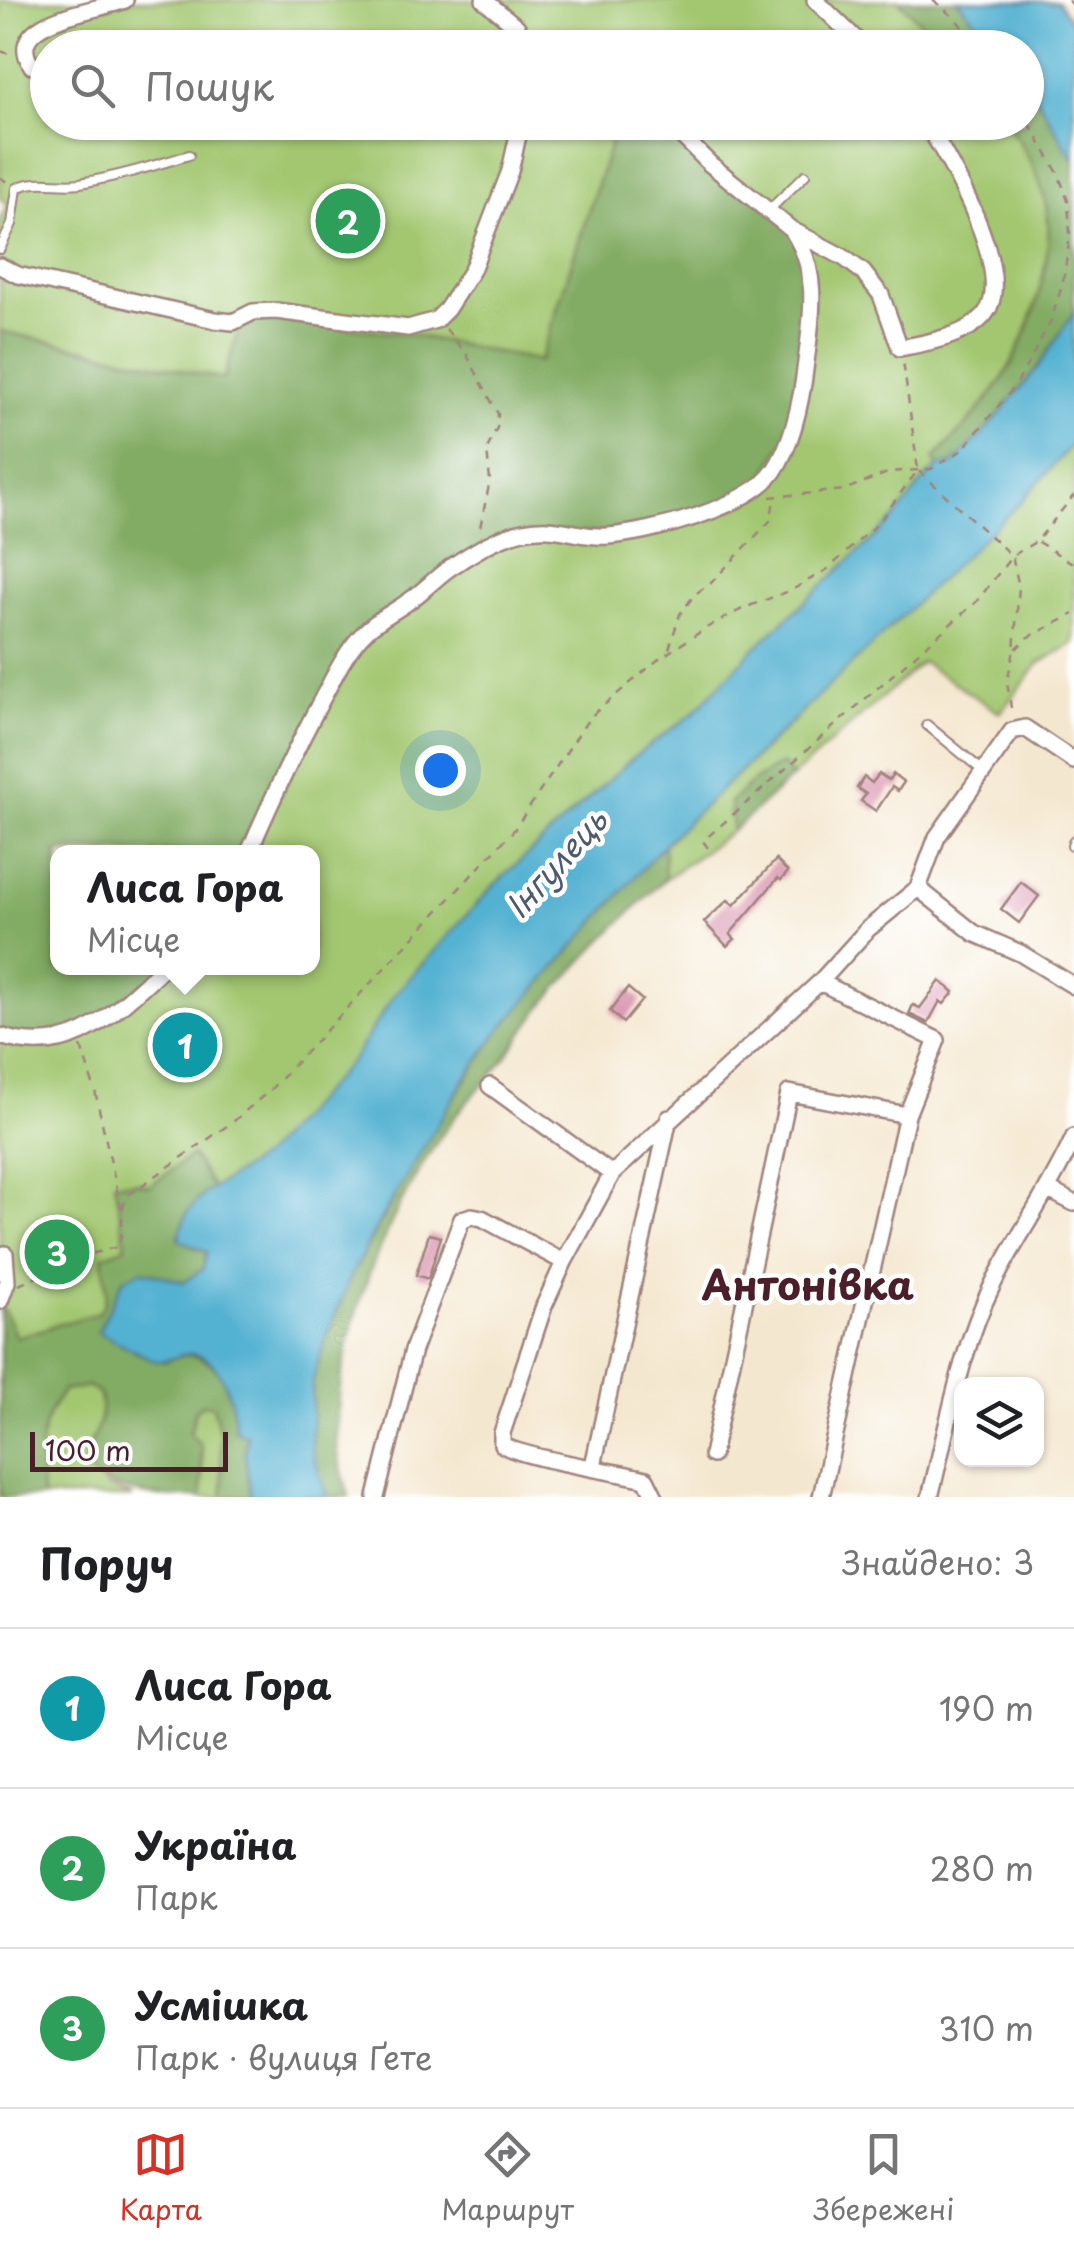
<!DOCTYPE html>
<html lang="uk">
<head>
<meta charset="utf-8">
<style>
  :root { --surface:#fff; --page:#f6f6f6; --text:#202124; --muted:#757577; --line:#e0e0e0; --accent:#d93025 }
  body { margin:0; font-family:"Playpen Sans",sans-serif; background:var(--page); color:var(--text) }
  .controls { position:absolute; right:30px; bottom:30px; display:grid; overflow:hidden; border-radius:20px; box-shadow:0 2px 8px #0004 }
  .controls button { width:90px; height:90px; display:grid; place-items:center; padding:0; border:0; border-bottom:2px solid var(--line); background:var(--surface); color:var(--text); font:50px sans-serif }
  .scale { position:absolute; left:30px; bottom:25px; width:198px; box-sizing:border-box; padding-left:10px; border:5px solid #4a1f2b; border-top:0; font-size:28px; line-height:35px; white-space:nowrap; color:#4a1f2b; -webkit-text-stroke:8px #fff; paint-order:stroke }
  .you { position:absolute; left:440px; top:770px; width:35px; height:35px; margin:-25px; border:8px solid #fff; border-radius:50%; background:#1a73e8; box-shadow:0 0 0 15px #1a73e833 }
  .badge { display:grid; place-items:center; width:65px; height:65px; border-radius:50%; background:var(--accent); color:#fff; font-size:32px; font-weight:700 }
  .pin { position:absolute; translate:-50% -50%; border:5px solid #fff; box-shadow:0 2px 10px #0006 }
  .popup { position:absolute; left:50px; top:845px; width:270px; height:130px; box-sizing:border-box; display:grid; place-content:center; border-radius:20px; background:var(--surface); filter:drop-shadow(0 2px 8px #0005); font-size:32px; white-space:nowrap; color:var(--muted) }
  .popup b { font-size:38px; color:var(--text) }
  .popup::after { content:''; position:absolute; left:50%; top:100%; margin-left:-20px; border:20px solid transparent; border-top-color:var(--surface) }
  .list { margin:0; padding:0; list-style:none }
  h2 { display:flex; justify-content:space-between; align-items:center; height:130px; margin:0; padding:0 40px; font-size:42px }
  h2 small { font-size:32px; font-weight:400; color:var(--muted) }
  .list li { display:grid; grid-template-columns:65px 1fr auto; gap:30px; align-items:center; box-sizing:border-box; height:160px; padding:0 40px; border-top:2px solid var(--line) }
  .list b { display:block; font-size:38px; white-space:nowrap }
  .list p { margin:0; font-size:32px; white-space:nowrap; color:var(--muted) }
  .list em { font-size:32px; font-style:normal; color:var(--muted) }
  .icon { flex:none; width:55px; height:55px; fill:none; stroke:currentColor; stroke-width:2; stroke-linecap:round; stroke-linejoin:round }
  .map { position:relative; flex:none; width:1074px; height:1497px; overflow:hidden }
  .search { position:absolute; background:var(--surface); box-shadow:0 2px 8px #0004; left:30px; right:30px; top:30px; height:110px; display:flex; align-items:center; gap:25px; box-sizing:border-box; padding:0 35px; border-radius:55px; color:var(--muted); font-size:38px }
  .sheet { height:610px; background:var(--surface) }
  nav { display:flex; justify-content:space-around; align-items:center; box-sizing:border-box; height:140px; border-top:2px solid var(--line); background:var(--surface); font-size:28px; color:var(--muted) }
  nav a { display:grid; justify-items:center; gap:5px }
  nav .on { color:var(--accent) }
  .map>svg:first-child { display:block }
  .green { fill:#a3c771; stroke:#76734e; stroke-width:2.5 }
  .forest { fill:#82ac63; stroke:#666647; stroke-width:2.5 }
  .water { fill:#52b1d1; stroke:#4e687e; stroke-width:2.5 }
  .building { fill:#d78aa8 }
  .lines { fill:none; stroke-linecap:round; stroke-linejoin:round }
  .lane-casing { stroke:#9f837d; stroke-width:12 }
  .street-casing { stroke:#9f837d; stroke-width:20 }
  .path { stroke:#9f837d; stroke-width:2.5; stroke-dasharray:8 8; stroke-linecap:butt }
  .lane { stroke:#fff; stroke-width:8 }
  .street { stroke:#fff; stroke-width:15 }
  .labels { text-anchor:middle; stroke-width:9; stroke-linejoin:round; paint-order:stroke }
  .water-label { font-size:32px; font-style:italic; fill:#4d596d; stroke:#fff }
  .district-label { font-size:40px; font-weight:bold; fill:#4a1f2b; stroke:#fff }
</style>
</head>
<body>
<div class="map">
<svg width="1074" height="1497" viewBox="0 0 1074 1497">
  <rect width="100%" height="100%" fill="#fff"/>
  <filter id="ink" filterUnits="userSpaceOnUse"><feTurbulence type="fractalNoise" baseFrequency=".01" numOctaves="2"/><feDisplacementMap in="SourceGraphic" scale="20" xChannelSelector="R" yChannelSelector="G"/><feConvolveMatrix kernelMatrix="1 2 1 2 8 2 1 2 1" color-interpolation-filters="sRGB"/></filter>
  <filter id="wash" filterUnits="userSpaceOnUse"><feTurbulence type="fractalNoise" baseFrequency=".0048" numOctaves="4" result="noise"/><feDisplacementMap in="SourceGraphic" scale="40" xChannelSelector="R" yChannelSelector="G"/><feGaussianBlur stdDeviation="2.25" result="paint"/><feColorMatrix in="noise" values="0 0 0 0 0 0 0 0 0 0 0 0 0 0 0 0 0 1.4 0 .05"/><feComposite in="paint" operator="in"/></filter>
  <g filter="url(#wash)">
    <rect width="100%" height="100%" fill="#f4e7cf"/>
    <path class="green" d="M0 0H898L946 47 48 48V122L617 123 540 361 412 335 239 328 224 379 0 331V219L8 204 0 198Z
      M668 123H1006C1023 145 1041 176 1046 205 1056 252 1033 321 1012 362 993 398 962 429 935 459L938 467 923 481 932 488 454 981 141 1270 123 1224 126 1247 103 1263C106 1282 111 1298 98 1314L16 1337 4 1311H0V1036L163 968H312V852H249L342 662 413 599Z
      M1074 442V643L1038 664 1000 713 922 662 792 777 782 764 752 782 731 802 732 831 665 879 664 844 802 713 859 639 1021 502Z
      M88 1386 100 1395 104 1416 85 1453 106 1486 133 1497H42C40 1453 35 1428 63 1391Z
      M203 1404 213 1405 220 1433 223 1497H202V1452L190 1434 195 1411Z"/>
    <path class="forest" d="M898 0H957L999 47H946Z
      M1027 81 1074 160V312L1038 367 989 427 953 464 941 469 934 459C961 430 993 399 1012 363 1034 321 1056 252 1046 205 1041 177 1023 145 1006 123L1026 122Z
      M617 123H668L792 230 812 273 791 430 756 490 633 533 511 534 366 630 249 852H58V968H163L79 1035 0 1036V331L224 379 239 328 255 316 412 335 540 361Z
      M782 764 792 777 732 831 730 802 752 782Z
      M664 844 665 879C622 919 581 960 543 1005 528 1023 517 1043 503 1061 487 1081 469 1099 453 1119 388 1208 334 1333 337 1445 338 1462 345 1480 349 1497H327L312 1450V1384L324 1343 350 1278 434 1126 501 1029Z
      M192 1155 213 1188 204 1194 193 1247 207 1252 203 1269 185 1282 123 1280 110 1311 135 1352 165 1362C211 1336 237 1390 235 1430L247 1435 245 1455 251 1497H223L220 1433 213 1406 203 1404 195 1411 190 1434 201 1444 202 1497C156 1497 127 1497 87 1472 83 1438 107 1430 100 1395L88 1386 63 1391C35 1428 40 1453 42 1497H0V1311L4 1310 16 1337 98 1313C113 1296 103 1278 103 1256L126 1247 114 1183 138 1182 149 1186Z"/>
    <path class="water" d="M957 0 1058 2 1074 25V160L1027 81 1026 48 999 47Z
      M1074 312V442L1021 502 664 844 501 1029 464 1080 379 1222 350 1278 324 1343 312 1384V1450L327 1497H251L245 1455 247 1435 235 1431C236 1407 221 1355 193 1354 178 1353 170 1363 155 1361L98 1332 123 1280 141 1270 184 1282 203 1269 207 1252 178 1239 187 1213 204 1194 263 1156 353 1059 394 995 494 885 635 756 691 715 757 646 893 520 923 481 938 467 953 464 989 427 1038 367Z"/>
    <g id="blocks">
      <path class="building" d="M879 774 889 780 893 774 904 782 898 791 892 787 876 811 861 801 866 794 857 788 864 777 872 783Z
        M776 860 788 872 781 880 778 878 730 934 735 939 727 946 704 922 728 900 734 905Z
        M1021 882 1039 896 1019 923 1001 909Z
        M940 981 954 992 944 1004 940 1001 928 1023 909 1014 913 1005 920 1008Z
        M628 988 642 1000 623 1023 610 1011Z
        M429 1234 441 1237 428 1279 416 1275Z"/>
    </g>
  </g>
  <g filter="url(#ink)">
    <use href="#blocks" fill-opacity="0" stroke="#9f837d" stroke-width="2.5"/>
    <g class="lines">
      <g class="lane-casing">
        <path id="lane" d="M768 211 805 175
          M0 249 12 224 17 188C37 178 58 186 80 183 117 177 153 166 189 155
          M927 725 983 771
          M1072 846 1074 840"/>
      </g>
      <g class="street-casing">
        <path id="street" d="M484 0 517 27 524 48
          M815 0 865 48
          M350 48 361 44 404 48
          M48 68 32 66C0 19 100 11 125 0
          M668 122 710 164 792 230 843 257 863 272 881 295 900 348C926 343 968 336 985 314 1017 276 949 158 925 122
          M0 266 18 275 215 320 233 322 253 312 276 311 408 328 436 320 447 309 472 270 510 171 521 122
          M249 852C271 801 295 750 321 701 334 677 346 650 366 631 378 619 396 611 409 601 424 591 436 577 451 567 479 548 512 527 548 529 568 530 588 538 608 536 650 533 750 507 774 471 794 441 802 397 806 362 812 315 820 271 792 230
          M918 888 974 933 1020 953 1074 986
          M820 982 937 1040 907 1115
          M0 1036C73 1060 113 1013 163 968
          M490 1086 612 1174
          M1049 1190 1074 1203
          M0 1301 7 1282 5 1254
          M712 1455 789 1093 907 1115 821 1497
          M593 1466 669 1118
          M376 1497 413 1350 462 1219 472 1216 482 1218 564 1262
          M655 1497 646 1479C619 1472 516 1457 502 1444V1433L544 1306 564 1262 612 1174 820 982 868 929 918 888 937 837 1012 731 1025 728 1074 761
          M930 1497C948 1426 960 1350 993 1284 1018 1234 1051 1189 1074 1137"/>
      </g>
      <path class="path" d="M933 0 956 19 978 48
        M1068 0 1074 6
        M0 51 14 55
        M0 177 7 182
        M446 329 467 355 498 414 497 428 487 449 490 481 479 532
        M919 471 1012 556 1019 587 1014 650 1007 681 1012 715
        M770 497 844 490 890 472 931 469 962 450 1016 385 1051 321 1063 282 1070 236 1068 201 1058 173 1026 118
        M1038 542 1074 564
        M669 649 680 614 695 594 710 584 770 521 775 496
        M1016 649 1027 638 1074 614
        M708 848 703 841 977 601 1012 556 1037 541 1074 495
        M81 1046 95 1091 121 1208
        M19 1285 83 1256 117 1247C126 1231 118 1213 127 1196L234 1121 271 1089 514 830 590 717 660 658 708 627 744 608 792 590 828 569 879 522 918 470 903 361"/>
      <use href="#lane" class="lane"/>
      <use href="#street" class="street"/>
    </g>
  </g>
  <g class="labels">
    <g class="water-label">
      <text transform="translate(557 864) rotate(-48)" y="11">Інгулець</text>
    </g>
    <g class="district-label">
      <text x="808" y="1300">Антонівка</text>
    </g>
  </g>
</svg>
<div class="controls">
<button><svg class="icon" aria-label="layers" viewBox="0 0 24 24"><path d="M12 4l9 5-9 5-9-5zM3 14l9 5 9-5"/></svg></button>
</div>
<div class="scale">100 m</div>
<div class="you"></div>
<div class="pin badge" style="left:185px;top:1045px;background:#0f9aa8">1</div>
<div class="popup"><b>Лиса Гора</b>Місце</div>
<div class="pin badge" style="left:348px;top:221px;background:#2e9e5b">2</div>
<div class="pin badge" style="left:57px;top:1252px;background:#2e9e5b">3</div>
<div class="search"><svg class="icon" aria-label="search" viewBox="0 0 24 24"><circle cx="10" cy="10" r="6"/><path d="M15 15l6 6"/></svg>Пошук</div>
</div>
<section class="sheet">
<h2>Поруч<small>Знайдено: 3</small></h2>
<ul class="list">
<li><span class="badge" style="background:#0f9aa8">1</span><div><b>Лиса Гора</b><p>Місце</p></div><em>190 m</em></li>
<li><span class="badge" style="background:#2e9e5b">2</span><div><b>Україна</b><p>Парк</p></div><em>280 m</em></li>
<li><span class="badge" style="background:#2e9e5b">3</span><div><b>Усмішка</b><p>Парк · вулиця Ґете</p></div><em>310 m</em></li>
</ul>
</section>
<nav>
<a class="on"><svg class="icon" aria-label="map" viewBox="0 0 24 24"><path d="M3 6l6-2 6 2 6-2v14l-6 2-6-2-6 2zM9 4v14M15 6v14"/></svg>Карта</a>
<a><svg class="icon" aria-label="directions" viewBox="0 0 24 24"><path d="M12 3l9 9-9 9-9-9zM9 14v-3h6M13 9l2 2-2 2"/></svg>Маршрут</a>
<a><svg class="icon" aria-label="saved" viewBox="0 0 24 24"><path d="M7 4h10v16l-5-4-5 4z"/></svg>Збережені</a>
</nav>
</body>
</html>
